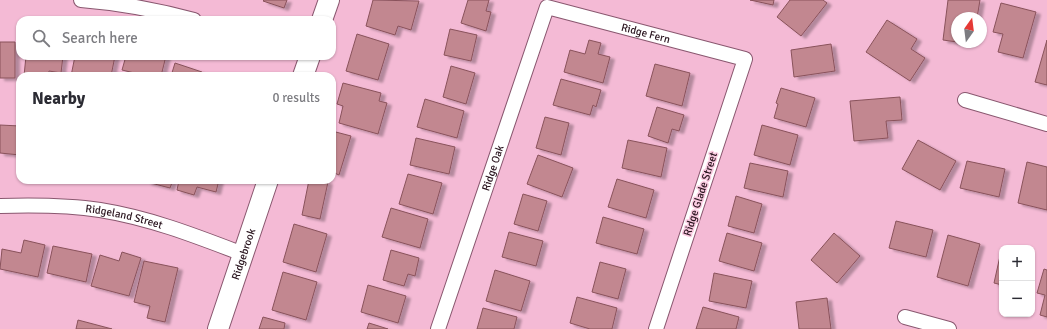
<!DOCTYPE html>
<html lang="en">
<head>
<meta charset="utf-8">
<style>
  :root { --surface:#fff; --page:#f2f2f3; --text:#2b2b33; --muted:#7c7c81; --line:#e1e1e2 }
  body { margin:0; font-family:Signika,sans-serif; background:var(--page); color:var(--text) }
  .controls { position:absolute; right:12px; bottom:12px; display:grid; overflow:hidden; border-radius:8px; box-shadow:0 1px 3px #0004 }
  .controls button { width:36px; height:36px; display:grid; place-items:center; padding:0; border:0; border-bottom:1px solid var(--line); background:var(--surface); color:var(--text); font:20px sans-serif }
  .compass { position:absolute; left:951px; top:12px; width:36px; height:36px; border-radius:50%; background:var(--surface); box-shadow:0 1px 3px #0004; rotate:14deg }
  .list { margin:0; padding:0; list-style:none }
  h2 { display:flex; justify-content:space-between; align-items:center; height:52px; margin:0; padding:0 16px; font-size:17px }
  h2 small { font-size:13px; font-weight:400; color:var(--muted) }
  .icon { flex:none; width:22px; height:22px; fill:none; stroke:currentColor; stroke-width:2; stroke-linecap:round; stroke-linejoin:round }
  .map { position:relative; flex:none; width:1047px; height:329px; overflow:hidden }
  .search { position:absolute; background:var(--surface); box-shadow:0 1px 3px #0004; left:16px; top:16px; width:320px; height:44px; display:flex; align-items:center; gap:10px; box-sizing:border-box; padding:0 14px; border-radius:12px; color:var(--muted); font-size:15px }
  .panel { position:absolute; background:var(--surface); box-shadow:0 1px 3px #0004; left:16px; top:72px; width:320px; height:112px; border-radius:12px }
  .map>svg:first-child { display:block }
  .building { fill:#c28790; stroke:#89525b; filter:url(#shadow) }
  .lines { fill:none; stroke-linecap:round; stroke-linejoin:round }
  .street-casing { stroke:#89576f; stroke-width:16 }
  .secondary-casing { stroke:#89576f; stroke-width:22 }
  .street { stroke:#fff; stroke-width:14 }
  .secondary { stroke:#fff; stroke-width:20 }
  .labels { text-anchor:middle; stroke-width:3; stroke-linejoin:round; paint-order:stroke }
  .street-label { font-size:11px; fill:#29141e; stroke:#facbe1 }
</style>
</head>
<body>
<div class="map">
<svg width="1047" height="329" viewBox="0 0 1047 329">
  <defs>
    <filter id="shadow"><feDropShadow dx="4.5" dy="2.5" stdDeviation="1" flood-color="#0004"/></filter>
  </defs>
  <rect width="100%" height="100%" fill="#f4bad5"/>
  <path class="building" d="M264 0H287L284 8 263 1Z
    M373 0 419 1 411 30 398 26 395 35 366 26Z
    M468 0H489L486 11 491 12 486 31 461 23Z
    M750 0H774L773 5Z
    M790 0H823L827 3 801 36 777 17Z
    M948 0H980L977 18H957V42L943 40Z
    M1001 3 1036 12 1023 58 998 52 1003 34 993 32Z
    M887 20 917 39 911 49 925 58 910 81 866 52Z
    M450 29 477 35 471 61 444 55Z
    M357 34 389 44 378 80 346 71Z
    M589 40 601 43 598 54 610 57 603 83 564 72 570 50 585 54Z
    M1047 40V85L1035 82Z
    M0 42H15V78H0Z
    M831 44 835 71 794 77 791 50Z
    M26 56H63L61 73 49 71 48 76H24Z
    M75 56H115L111 76H71Z
    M126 56H166L161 76 148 73 147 76 122 70Z
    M175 63 202 72 201 76H171Z
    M655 64 690 73 682 106 646 96Z
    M451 66 475 73 466 104 443 97Z
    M561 79 601 90 596 107 593 105 590 115 553 105Z
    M343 83 381 93 379 101 387 103 378 134 339 123 343 106 337 104Z
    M781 88 815 98 806 127 774 118 778 104 776 103Z
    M900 97 902 120 886 121 888 138 854 141 850 101Z
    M425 99 464 111 457 138 417 127Z
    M657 107 684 115 679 131 672 129 668 143 648 136Z
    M545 117 569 123 561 155 536 148Z
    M0 125 20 126V155L0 153Z
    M762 125 798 135 790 165 754 155Z
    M332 131 351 136 339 175 332 172Z
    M416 138 455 147 449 174 410 165Z
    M628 140 667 148 661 177 622 168Z
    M918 140 956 161 940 190 902 169Z
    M538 155 573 168 562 197 527 184Z
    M967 161 1005 169 999 197 960 188Z
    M1027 162 1047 167V210L1018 203Z
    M750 163 788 171 783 197 744 188Z
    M408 174 442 183 433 214 399 204Z
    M617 179 654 190 646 218 608 207Z
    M148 180H173L170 188 147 182Z
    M179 180H219L216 192 197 187 194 195 177 190Z
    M309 180 328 182 320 219 302 215Z
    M523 194 547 201 538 231 514 224Z
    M736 196 762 204 754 233 728 226Z
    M391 208 428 219 420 248 382 237Z
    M603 217 644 229 637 254 596 243Z
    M896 221 933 230 926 257 889 248Z
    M294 224 327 234 316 272 283 262Z
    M509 232 543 241 536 266 502 257Z
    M727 233 762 243 754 271 719 261Z
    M834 233 860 256 837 283 811 260Z
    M948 235 980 244 968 286 937 277Z
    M24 240 45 245 38 277 0 269 2 249 21 253Z
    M53 246 92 254 86 282 47 273Z
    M391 250 419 258 415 276 408 274 404 286 383 280Z
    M122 252 141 258 129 296 91 286 100 255 119 261Z
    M1000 256 1002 257V285L994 283Z
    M144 261 178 268 165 322 147 318 150 306 134 302Z
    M600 262 626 269 618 299 592 292Z
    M1044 269 1047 270V317L1040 315 1045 295 1037 293Z
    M495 270 530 281 521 311 486 301Z
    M283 272 317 282 306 320 272 310Z
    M714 273 752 281 746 308 709 301Z
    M368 285 406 296 398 323 361 312Z
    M577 297 617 308 612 329H590L570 323Z
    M827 298 831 329H799L796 302Z
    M703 307 739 317 736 329H696Z
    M483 308 517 317 514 329H477Z
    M263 317 285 323 284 329H259Z
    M78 320 112 329H76Z
    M369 323 388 329H367Z"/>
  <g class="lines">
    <g class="street-casing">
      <g id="street">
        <path d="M81 0C119 3 157 10 194 20"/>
        <path d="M965 100 1047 124"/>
        <path id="s1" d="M0 206C34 205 67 205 100 210 150 218 196 236 243 254"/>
        <path d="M905 317 949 329"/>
        <path id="s2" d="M438 329 547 7 745 59 656 329"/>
      </g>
    </g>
    <g class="secondary-casing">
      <g id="secondary">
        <path d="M322 20 329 0"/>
        <path d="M303 76 310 56"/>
        <path id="s3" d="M218 329 268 180"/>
      </g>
    </g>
    <use href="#street" class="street"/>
    <use href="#secondary" class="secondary"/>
  </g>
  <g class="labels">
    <g class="street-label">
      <text dy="4" stroke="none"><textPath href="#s2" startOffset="442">Ridge Fern</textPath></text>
      <text dy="4" stroke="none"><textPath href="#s2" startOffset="170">Ridge Oak</textPath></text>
      <text transform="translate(700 194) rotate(-72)" y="4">Ridge Glade Street</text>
      <text dy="4" stroke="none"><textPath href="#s1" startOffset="125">Ridgeland Street</textPath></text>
      <text dy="4" stroke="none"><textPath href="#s3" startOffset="79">Ridgebrook</textPath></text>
    </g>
  </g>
</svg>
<div class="controls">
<button>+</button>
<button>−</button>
</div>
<svg class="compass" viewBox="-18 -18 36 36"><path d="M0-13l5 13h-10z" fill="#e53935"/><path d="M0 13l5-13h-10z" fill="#7c7c81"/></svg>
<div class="search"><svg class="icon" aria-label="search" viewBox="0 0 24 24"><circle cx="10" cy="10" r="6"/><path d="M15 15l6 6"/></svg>Search here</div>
<section class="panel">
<h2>Nearby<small>0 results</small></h2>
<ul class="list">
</ul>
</section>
</div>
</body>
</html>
